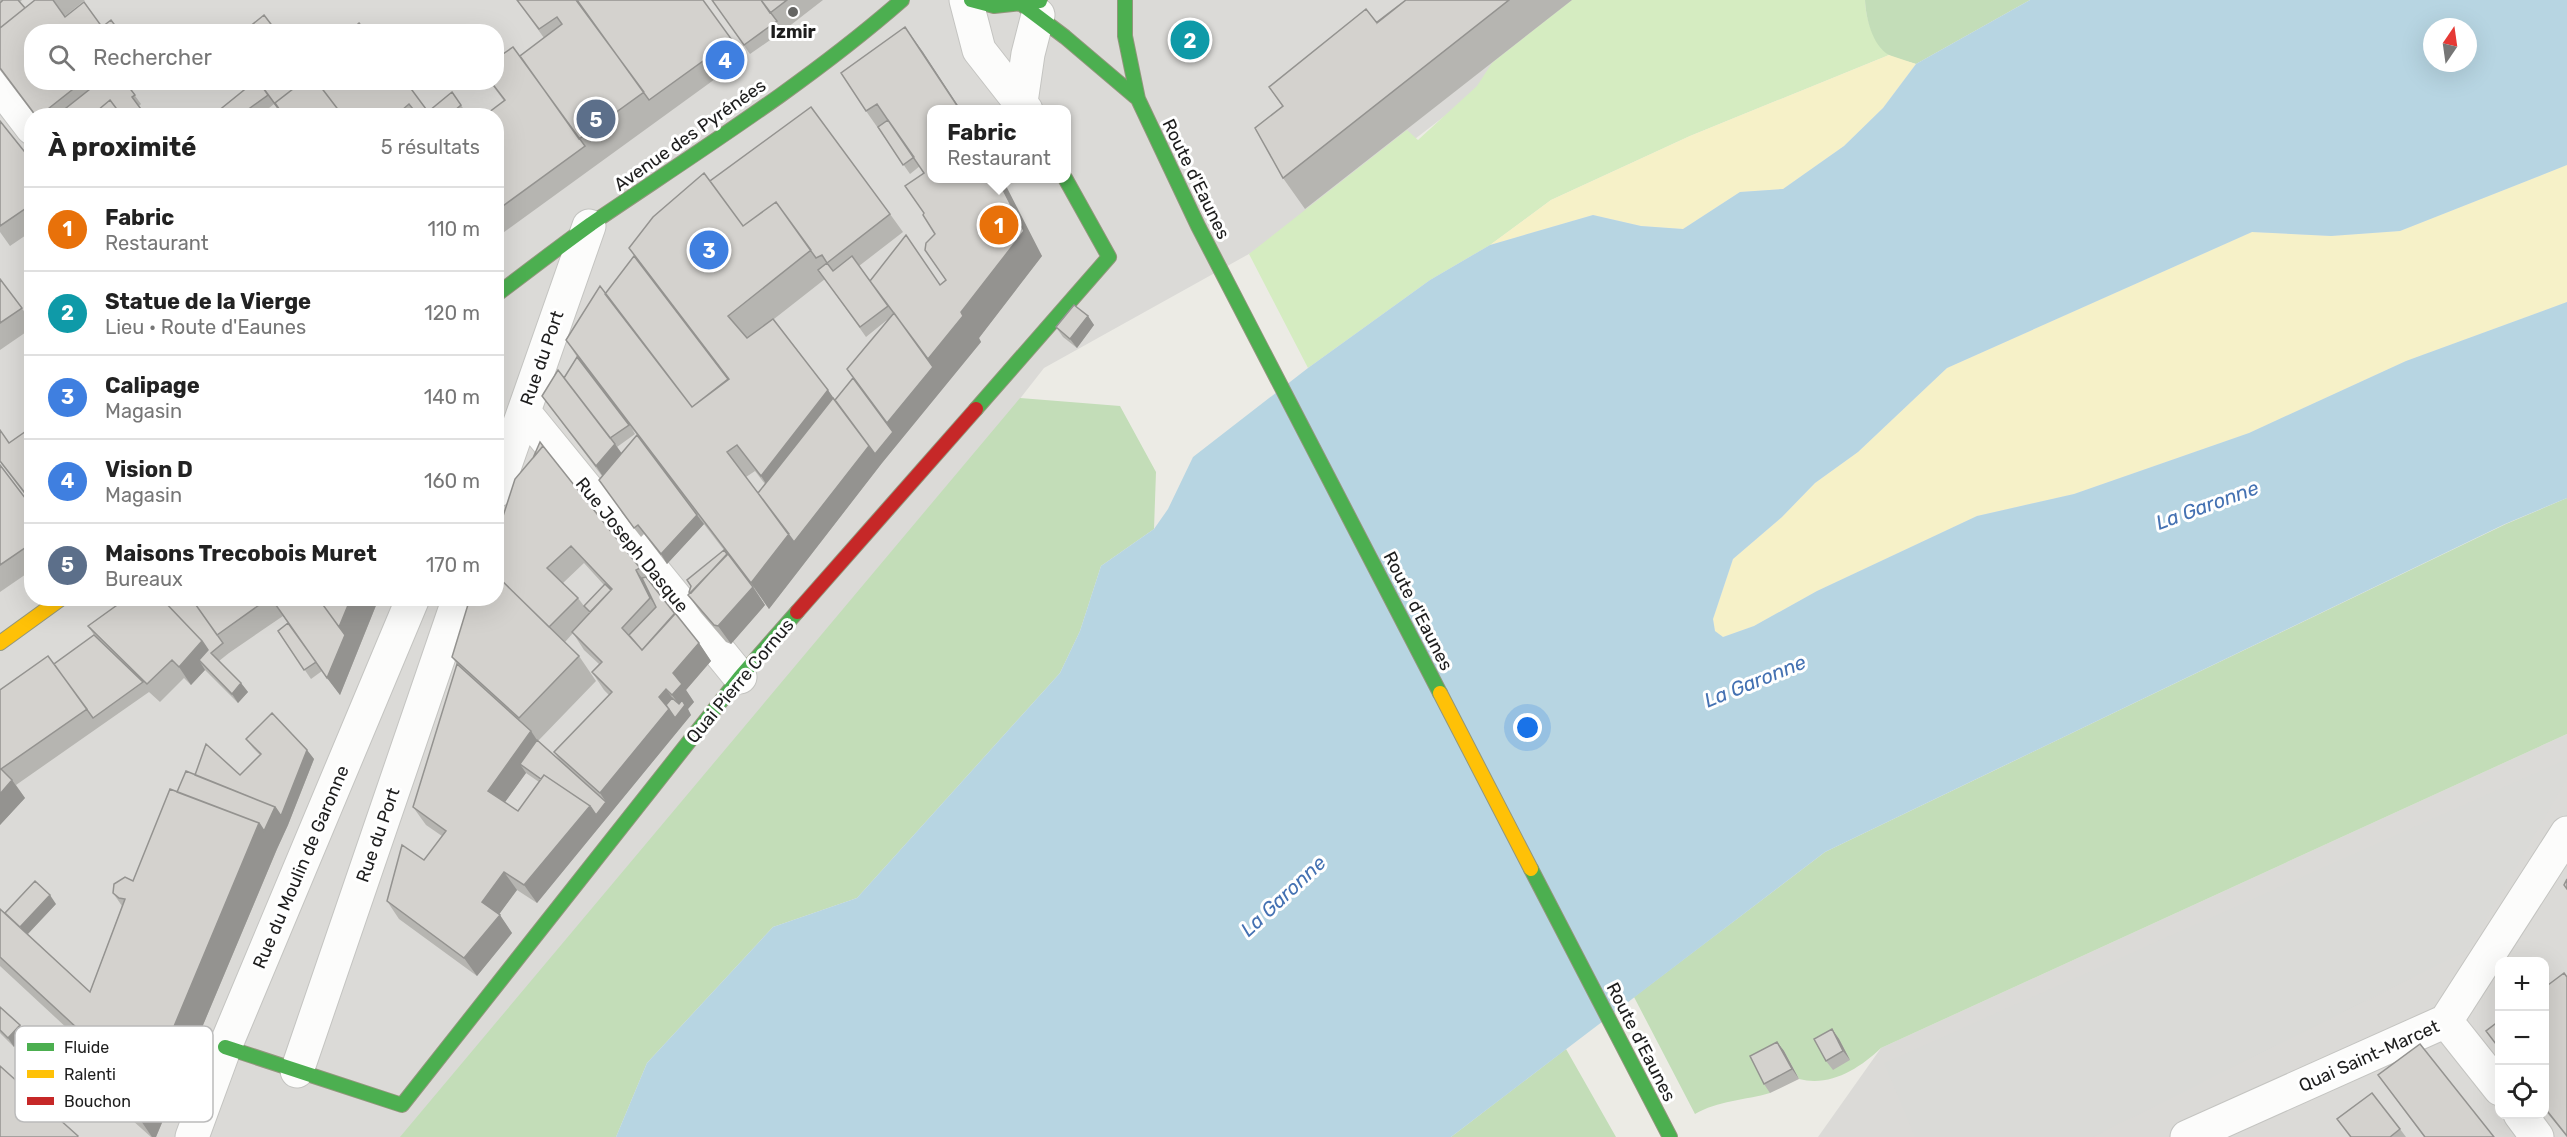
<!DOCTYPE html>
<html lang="fr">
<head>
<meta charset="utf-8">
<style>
  :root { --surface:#fff; --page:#f6f6f6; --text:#222; --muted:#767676; --line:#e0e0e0; --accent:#ea580c }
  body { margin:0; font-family:Rubik,sans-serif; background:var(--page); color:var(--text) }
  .controls { position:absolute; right:18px; bottom:18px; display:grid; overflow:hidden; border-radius:12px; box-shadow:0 6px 24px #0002 }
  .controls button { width:54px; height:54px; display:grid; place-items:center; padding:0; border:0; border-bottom:2px solid var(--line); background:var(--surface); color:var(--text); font:30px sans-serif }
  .compass { position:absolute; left:2423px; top:18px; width:54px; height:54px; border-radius:50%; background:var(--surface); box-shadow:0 6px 24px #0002; rotate:13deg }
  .you { position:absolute; left:1528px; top:728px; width:21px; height:21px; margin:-15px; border:4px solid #fff; border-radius:50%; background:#1a73e8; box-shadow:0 0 0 9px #1a73e833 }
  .badge { display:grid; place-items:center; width:39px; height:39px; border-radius:50%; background:var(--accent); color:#fff; font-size:20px; font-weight:700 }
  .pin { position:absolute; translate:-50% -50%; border:3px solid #fff; box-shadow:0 2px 6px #0006 }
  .popup { position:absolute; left:927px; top:105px; width:144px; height:78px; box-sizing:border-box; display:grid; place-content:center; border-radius:12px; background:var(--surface); filter:drop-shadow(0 2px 4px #0005); font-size:20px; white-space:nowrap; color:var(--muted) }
  .popup b { font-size:22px; color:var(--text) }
  .popup::after { content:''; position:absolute; left:50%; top:100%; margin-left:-12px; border:12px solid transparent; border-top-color:var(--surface) }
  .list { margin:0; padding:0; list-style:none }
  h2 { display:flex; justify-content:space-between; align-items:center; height:78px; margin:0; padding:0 24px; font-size:26px }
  h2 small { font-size:20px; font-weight:400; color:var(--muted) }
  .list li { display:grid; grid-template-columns:39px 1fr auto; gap:18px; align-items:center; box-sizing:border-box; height:84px; padding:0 24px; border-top:2px solid var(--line) }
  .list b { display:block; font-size:22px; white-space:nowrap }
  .list p { margin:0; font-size:20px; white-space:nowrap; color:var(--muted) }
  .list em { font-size:20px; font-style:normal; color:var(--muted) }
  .icon { flex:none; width:33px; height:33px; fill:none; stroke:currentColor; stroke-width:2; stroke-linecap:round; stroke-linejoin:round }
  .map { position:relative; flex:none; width:2567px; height:1137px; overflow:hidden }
  .search { position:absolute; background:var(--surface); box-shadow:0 6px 24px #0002; left:24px; top:24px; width:480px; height:66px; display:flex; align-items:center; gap:15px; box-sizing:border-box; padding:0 21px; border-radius:24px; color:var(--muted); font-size:22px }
  .panel { position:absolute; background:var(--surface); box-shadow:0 6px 24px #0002; left:24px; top:108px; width:480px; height:498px; border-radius:24px }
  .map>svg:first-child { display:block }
  .residential { fill:#dbdad7; fill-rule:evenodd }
  .grass { fill:#d5ecc1 }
  .forest { fill:#c3ddb8 }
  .sand { fill:#f6f1c8 }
  .parking { fill:#dadad7 }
  .water { fill:#b7d5e2; fill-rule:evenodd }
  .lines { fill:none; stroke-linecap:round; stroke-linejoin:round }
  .street-casing { stroke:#c4c4c1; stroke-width:35 }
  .fast-casing { stroke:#92967c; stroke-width:16 }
  .slow-casing { stroke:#92967c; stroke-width:16 }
  .jam-casing { stroke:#92967c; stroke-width:16 }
  .street { stroke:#fcfcfb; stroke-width:33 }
  .fast { stroke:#4caf50; stroke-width:14 }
  .slow { stroke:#ffc107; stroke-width:14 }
  .jam { stroke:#c62828; stroke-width:14 }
  .wall { fill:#b6b5b1; fill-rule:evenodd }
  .shaded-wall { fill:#949390 }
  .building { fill:#d4d2ce; stroke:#949390; stroke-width:1.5 }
  .poi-dot { fill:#656563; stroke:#fff; stroke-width:2 }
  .labels { text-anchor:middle; stroke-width:6; stroke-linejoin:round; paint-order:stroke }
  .poi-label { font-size:18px; font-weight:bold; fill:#1d1d1d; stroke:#fff }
  .street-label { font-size:18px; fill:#1d1d1d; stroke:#fff }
  .water-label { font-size:20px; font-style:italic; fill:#4471b2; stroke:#fff }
  .key { fill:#fff; stroke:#bbb; stroke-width:1.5 }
  .key-label { font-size:16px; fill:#1d1d1d }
</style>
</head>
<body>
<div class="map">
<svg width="2567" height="1137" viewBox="0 0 2567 1137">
  <rect width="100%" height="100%" fill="#ecebe5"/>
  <path class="residential" d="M0 0H1595L1310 220 1044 368 661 857 406 1137H0ZM32 32H496V82H32ZM932 110H1066V178H932ZM32 116H496V598H32Z
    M2567 734V1137H1818L1881 1048ZM2500 962H2544V1114H2500Z"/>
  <path class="grass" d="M1572 0H1865C1866 22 1873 40 1889 55L1690 136 1551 200 1490 245 1430 280 1308 368 1249 254 1407 130 1418 140 1477 86 1492 63Z"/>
  <path class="forest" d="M1865 0H2030L1916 64C1908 61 1896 60 1889 55 1872 45 1866 18 1865 0Z
    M1020 398 1120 406 1156 472 1154 529 1101 566 1080 631 1060 673 857 898 773 927 647 1063 616 1137H400Z
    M2567 498V734L1881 1048C1859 1069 1830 1087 1799 1079L1784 1051 1770 1093C1746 1100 1717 1101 1695 1114L1634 997 1825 852 2506 524Z
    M1566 1049 1616 1137H1451Z"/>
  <path class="sand" d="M1889 55 1916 64 1883 108 1844 146 1783 189 1740 192 1683 229 1641 226 1593 215 1490 245 1551 200 1690 136Z
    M2567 165V302L2406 361 2249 433 2074 494 1977 516 1817 591 1754 626 1723 637 1715 632 1713 619 1733 559 1782 517 1815 483 1858 452 1947 368 2252 232 2331 236 2400 231Z"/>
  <path class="parking" d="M2567 759V779L2468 950 2093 1137H1915L1884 1063Z"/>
  <path class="water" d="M2030 0H2567V165L2400 231 2331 236 2252 232 1947 368 1858 452 1815 483 1782 517 1733 559 1713 619 1715 631 1723 637 1754 626 1817 591 1977 516 2074 494 2249 433 2406 361 2567 302V498L2505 524 1825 852 1451 1137H616L647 1063 773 927 857 898 1060 673 1080 631 1101 566 1154 529 1168 509 1193 457 1308 368 1430 280 1490 245 1593 215 1641 226 1683 229 1740 192 1783 189 1844 146 1883 108 1916 64ZM2432 27H2468V63H2432Z"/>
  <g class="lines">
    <g class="street-casing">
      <path id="street" d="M966 0 979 50 1026 110
        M0 86 32 128
        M1021 102 1028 54 1038 15
        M524 412 740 677
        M496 491 589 226
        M2446 1021 2500 1089
        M297 1071 459 598
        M2520 1114 2537 1137
        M192 1137 225 1047 413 598
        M2187 1137 2446 1021 2567 833"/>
    </g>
    <g class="fast-casing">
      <path id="fast" d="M971 0 994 6 1040 1
        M1125 0V36L1138 99 1198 226 1440 693
        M1020 3 1065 37 1138 99
        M496 295C528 271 559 247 591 224 697 152 806 84 902 0
        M976 409 1109 257 1065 178
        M1531 869 1670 1137
        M225 1047 402 1105 740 677 797 612"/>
    </g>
    <g class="slow-casing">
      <path id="slow" d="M0 643 62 598
        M1440 693 1531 869"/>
    </g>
    <g class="jam-casing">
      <path id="jam" d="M797 612 976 409"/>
    </g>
    <use href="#street" class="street"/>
    <use href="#fast" class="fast"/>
    <use href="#slow" class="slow"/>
    <use href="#jam" class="jam"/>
  </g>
  <path class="wall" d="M0 0H22L20 2 25 8 35 0H85L65 16 32 82H125L141 104 139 106 146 116H35L0 70Z
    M517 0H703L744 58 496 238V116L504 101 490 82H496L544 38Z
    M712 0H823L783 31 750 54Z
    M1405 0H1572L1305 209 1283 178 1282 106 1269 87 1377 22Z
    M923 52 932 110 1042 256 979 338 981 342 882 463 881 462 882 463 769 609 754 588 765 605 731 644 726 642 701 613 688 595 690 594 689 592 691 587 687 580 727 554 697 515 704 524 667 564 644 534 641 537 622 513 602 476 542 396 564 378 577 357 566 340 605 294 710 181 890 214 903 232 859 266 893 313 870 281 940 285 946 280 935 234 924 213V173L920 166 910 174 866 111ZM825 279 866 337 887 320 853 378 835 400 774 319ZM632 429 637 435 621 453 617 447 635 434ZM755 471 765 484 758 493 746 477Z
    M254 82 336 87 426 109 431 116H283L274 104 259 116H212Z
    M452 92 467 114 466 116H431Z
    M0 121 32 161V231L10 246 0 232Z
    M0 279 32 322V328L0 350Z
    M1088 316 1094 325 1077 348 1063 337 1056 327Z
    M32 427V504L0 462V430L9 443Z
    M533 458 640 568 699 643 711 661 686 690 694 702 688 709 691 715 537 903 517 890 499 914 512 933 477 976 399 919 387 901 424 860 442 836 426 825 413 807 457 664 452 657 496 598ZM584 563 604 585 584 606 578 598 563 583ZM573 633 584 650 599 664 592 672 604 690 609 695 554 752 561 762 538 741 596 681 579 656 565 642ZM526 773 539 782 518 811 505 802Z
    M0 465 32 507V570L0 592Z
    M127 598H379L340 695 322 671 311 679 278 631 288 623 283 616 229 653 219 661 241 683 248 692 238 703 205 670 191 685 184 678 160 702 149 692 16 785 25 798 0 825V690L54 664 94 635 88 626Z
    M246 739 307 750 314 759 288 825 277 849 156 1137H151L132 1120 114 1094 125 1082 0 966V909L5 913 56 904 28 934 90 992 122 906 113 893 133 881 177 792 195 775H240L260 755 253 748Z
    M2544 988 2567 1137 2544 1109Z
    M0 1007 20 1025 26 1034 14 1047 0 1033Z
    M1832 1029 1839 1039 1850 1060 1833 1070 1826 1061Z
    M1777 1042 1784 1051 1799 1079 1770 1093 1764 1084Z
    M2378 1075 2494 1137H2424Z
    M2337 1119 2400 1129 2406 1137H2350Z"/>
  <path class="shaded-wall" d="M905 27 923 52 961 110H960Z
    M997 178H1002L1042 256 979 338 981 342 882 463 875 454 887 423 928 359 961 312Z
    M1088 316 1094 325 1077 348 1070 339Z
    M828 390 846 416 778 502 761 476Z
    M615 444 628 462 608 484 596 466Z
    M869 446 882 463 769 609 751 583 789 534Z
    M697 515 704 524 667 564 661 554Z
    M636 570 649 588 663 616 650 598Z
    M753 587 765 605 731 644 718 626Z
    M351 598H379L340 695 327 678 339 627Z
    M202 641 215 659 199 660 205 670 191 685 179 667Z
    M699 643 711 661 686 690 694 702 688 709 691 715 537 903 524 885 590 806 606 802 600 793 659 697 666 689 679 707 682 709 672 695 673 673Z
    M241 683 248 692 238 703 232 694Z
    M531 731 543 749 520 764 526 773 500 809 488 791Z
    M307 750 314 759 288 825 277 849 156 1137H152L137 1115 259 823 275 807Z
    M12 780 25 798 0 825V794Z
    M504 872 517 890 495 920 482 902Z
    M50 895 56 904 23 939 17 929Z
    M500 915 512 933 477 976 464 958Z
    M20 1025 26 1034 14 1047 8 1038Z
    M1832 1029 1839 1039 1850 1060 1843 1051Z
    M1777 1042 1784 1051 1799 1079 1792 1069Z"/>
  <path class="building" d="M3 0H18L25 8 0 28V3Z
    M35 0H53L65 17 84 2 102 27 111 20 120 32H32V82H82L39 116H36L0 68V28Z
    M517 0H576L644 92 579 139 520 56 562 24 557 17 539 29Z
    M577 0H703L732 40 649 100Z
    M712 0H761L777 21 744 45Z
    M761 0H787L770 13Z
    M1406 0H1509L1283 178 1255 128 1283 106 1269 87 1366 9 1377 23Z
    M1406 0 1377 23V22Z
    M264 15 277 32H243Z
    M359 23 366 32H349Z
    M905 27 960 110H932V178H997L1024 231 961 312 963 316 928 359 870 281 906 235 940 285 946 280 925 250 926 243 935 234 923 215 924 213 905 186 924 173 877 104 866 111 841 73Z
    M513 47 585 146 496 211V116H484L505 100 491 82H496V59Z
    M99 82H125L135 95 132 97 146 116H122L110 100 91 116H56Z
    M254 82H259L268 95 243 113 240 109 232 116H212Z
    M259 82H302L275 103 280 111Z
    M302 82H317L343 116H284L275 103Z
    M317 82H332L336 87 341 82H406L426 109 417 114 409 104 395 116H343Z
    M452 92 461 105 448 116H431L429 111Z
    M110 100 122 116H91Z
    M811 107 890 214 827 263 822 255 816 258 776 202 743 226 710 181Z
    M888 120 914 157 903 165 878 127Z
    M0 121 32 161V204L0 226Z
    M704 173 743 226 776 202 811 250 728 316 747 338 773 319 828 390 761 476 737 445 727 452 789 534 751 583 566 340 600 286 692 407 729 379 629 248 653 217Z
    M634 256 728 379 692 407 605 294Z
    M852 256 888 306 860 327 818 270 827 263 833 271Z
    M0 279 22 308 0 323Z
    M1074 305 1088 316 1070 339 1056 327Z
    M894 313 933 367 887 423 847 369Z
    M577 357 629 425 610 438 564 378Z
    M558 370 615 444 596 466 542 396Z
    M853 378 893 432 875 454 835 400Z
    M833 398 869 446 794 542 758 493Z
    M32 427V502L0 461V430L9 443Z
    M637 435 697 515 661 554 638 525 634 528 599 480Z
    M540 442 543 446 533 458Z
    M543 446 640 568 636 570 650 598 622 628 642 650 675 613 699 643 673 673 682 684 672 695 666 689 659 697 669 709 600 793 554 752 612 692 592 672 602 662 572 632 612 589 571 546 547 568 578 598 549 627 496 575V538L515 479Z
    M0 465 32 507V543L0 565Z
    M724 550 727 554 691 593 689 592 691 586 687 580Z
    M728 554 753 587 718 626 714 625 688 595Z
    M496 575 579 656 519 718 452 657 470 598H496Z
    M646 577 675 614 642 650 629 635 656 607 642 578Z
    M605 584 611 590 590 612 584 606Z
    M127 598H161L202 641 179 667 172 660 147 684 88 626Z
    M161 598H191L223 643 211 653 241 683 232 694 199 660 208 650 202 641Z
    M191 598H269L217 635Z
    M271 598H318L345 635 327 678Z
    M318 598H351L339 627Z
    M288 623 316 662 304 670 278 631Z
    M94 635 143 682 93 718 54 664Z
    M48 656 87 709 1 769 12 780 0 794V690Z
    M457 664 531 731 488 791 518 811 544 775 590 806 524 885 504 872 482 902 500 915 464 958 387 901 402 845 424 860 446 831 413 807Z
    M672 698 679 704 682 700 685 705 675 718 666 705Z
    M272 713 307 750 281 816 275 807 195 775 206 744 240 775 261 754 246 739Z
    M537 740 606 802 596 815 590 806 544 775 541 779 520 764Z
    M186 771 275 807 264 831 259 823 177 792Z
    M170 789 259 823 137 1115 114 1094 129 1076 0 957V909L90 992 125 899 119 898 113 893 114 884 125 877 133 881Z
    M2567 879V889L2564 885Z
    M35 881 50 895 20 927 5 913Z
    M2564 973 2567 977V1136L2544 1107V988Z
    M0 1007 20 1025 8 1038 0 1030Z
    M2499 1021V1048L2486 1031Z
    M1832 1029 1843 1051 1826 1061 1814 1039Z
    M1777 1042 1792 1069 1764 1084 1750 1056Z
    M2420 1044 2494 1137H2425L2378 1075Z
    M0 1066 78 1136 77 1137H0Z
    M2372 1093 2400 1129 2390 1137H2351L2337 1119Z"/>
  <circle class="poi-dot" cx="793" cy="12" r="6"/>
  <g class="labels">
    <g class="poi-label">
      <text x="793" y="38">Izmir</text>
    </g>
    <g class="street-label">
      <text transform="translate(690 135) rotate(-35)" y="6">Avenue des Pyrénées</text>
      <text transform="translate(1196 179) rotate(64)" y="6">Route d'Eaunes</text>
      <text transform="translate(542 358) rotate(-71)" y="6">Rue du Port</text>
      <text transform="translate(632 545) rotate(51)" y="6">Rue Joseph Dasque</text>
      <text transform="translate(1418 611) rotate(63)" y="6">Route d'Eaunes</text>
      <text transform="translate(740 681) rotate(-50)" y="6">Quai Pierre Cornus</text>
      <text transform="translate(378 835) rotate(-71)" y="6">Rue du Port</text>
      <text transform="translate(301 867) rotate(-67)" y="6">Rue du Moulin de Garonne</text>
      <text transform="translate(1641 1042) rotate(63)" y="6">Route d'Eaunes</text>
      <text transform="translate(2369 1056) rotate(-24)" y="6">Quai Saint-Marcet</text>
    </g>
    <g class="water-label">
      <text transform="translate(2207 505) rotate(-20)" y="7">La Garonne</text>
      <text transform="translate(1755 681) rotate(-22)" y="7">La Garonne</text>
      <text transform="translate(1283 896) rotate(-43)" y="7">La Garonne</text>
    </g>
  </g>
  <rect x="15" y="1026" width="198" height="96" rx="9" class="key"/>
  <rect x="27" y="1043" width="27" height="8" fill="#4caf50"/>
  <rect x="27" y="1070" width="27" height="8" fill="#ffc107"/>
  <rect x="27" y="1097" width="27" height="8" fill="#c62828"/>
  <g class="key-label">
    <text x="64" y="1053">Fluide</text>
    <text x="64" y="1080">Ralenti</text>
    <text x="64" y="1107">Bouchon</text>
  </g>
</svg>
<div class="controls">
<button>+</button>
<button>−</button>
<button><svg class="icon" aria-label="locate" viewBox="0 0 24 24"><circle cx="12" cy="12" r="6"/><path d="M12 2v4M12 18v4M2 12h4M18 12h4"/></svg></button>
</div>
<svg class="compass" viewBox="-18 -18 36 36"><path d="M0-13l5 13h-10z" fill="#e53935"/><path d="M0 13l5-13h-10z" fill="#767676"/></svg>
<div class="you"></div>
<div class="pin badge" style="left:999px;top:225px;background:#e8710a">1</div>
<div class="popup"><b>Fabric</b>Restaurant</div>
<div class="pin badge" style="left:1190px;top:40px;background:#0f9aa8">2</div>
<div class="pin badge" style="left:709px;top:250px;background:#3f7fe0">3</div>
<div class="pin badge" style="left:725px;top:60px;background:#3f7fe0">4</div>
<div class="pin badge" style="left:596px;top:119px;background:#5c6f8a">5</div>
<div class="search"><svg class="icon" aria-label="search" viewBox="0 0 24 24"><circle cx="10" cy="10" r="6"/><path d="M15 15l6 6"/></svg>Rechercher</div>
<section class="panel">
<h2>À proximité<small>5 résultats</small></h2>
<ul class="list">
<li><span class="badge" style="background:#e8710a">1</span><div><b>Fabric</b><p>Restaurant</p></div><em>110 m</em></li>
<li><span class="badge" style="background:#0f9aa8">2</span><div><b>Statue de la Vierge</b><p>Lieu · Route d'Eaunes</p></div><em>120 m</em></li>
<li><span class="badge" style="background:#3f7fe0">3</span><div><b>Calipage</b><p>Magasin</p></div><em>140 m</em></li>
<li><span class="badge" style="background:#3f7fe0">4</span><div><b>Vision D</b><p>Magasin</p></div><em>160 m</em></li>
<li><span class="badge" style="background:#5c6f8a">5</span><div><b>Maisons Trecobois Muret</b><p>Bureaux</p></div><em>170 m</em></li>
</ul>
</section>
</div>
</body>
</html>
